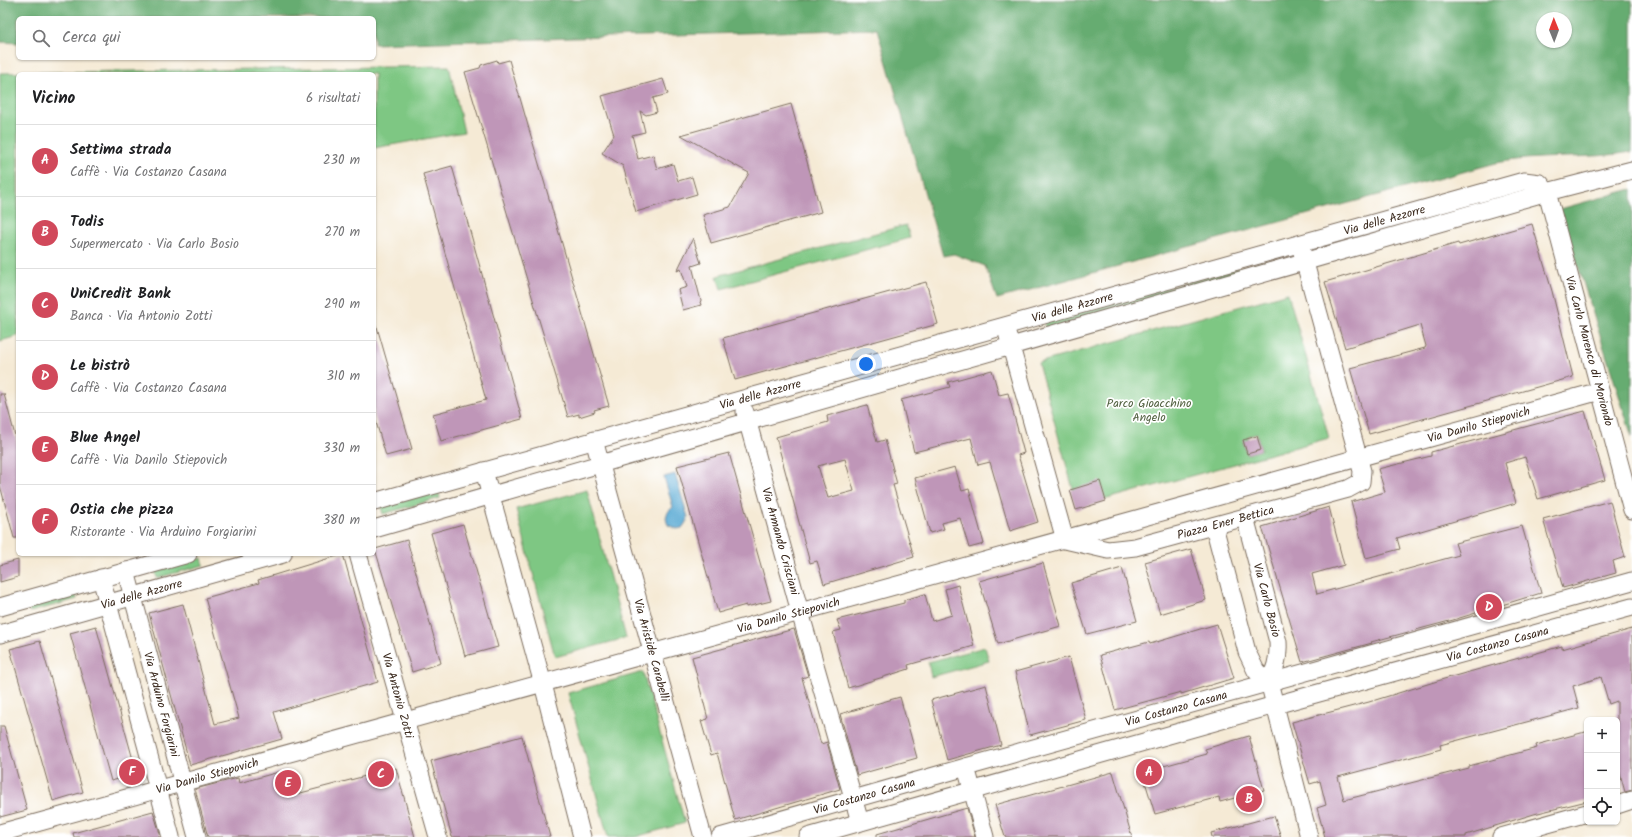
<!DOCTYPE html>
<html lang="it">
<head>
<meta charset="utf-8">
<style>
  :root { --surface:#fff; --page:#f2f2f2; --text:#202124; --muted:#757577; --line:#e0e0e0; --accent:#d1495b }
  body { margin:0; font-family:Kalam,sans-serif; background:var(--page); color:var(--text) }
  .controls { position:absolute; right:12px; bottom:12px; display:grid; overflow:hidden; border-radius:6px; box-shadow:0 1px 3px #0004 }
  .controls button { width:36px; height:36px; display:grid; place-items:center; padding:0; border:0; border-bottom:1px solid var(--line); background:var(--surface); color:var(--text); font:20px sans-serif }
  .compass { position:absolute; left:1536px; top:12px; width:36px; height:36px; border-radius:50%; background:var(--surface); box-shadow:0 1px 3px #0004; rotate:359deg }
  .you { position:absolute; left:866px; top:364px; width:14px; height:14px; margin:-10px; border:3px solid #fff; border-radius:50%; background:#1a73e8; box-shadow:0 0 0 6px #1a73e833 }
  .badge { display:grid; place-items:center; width:26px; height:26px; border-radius:50%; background:var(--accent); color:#fff; font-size:13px; font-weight:700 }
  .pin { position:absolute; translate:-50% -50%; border:2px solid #fff; box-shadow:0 1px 4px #0006 }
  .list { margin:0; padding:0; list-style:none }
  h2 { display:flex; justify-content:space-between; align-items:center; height:52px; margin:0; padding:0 16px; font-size:17px }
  h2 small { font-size:13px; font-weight:400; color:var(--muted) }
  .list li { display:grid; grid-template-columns:26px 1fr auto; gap:12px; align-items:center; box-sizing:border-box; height:72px; padding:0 16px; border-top:1px solid var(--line) }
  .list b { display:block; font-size:15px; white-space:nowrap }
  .list p { margin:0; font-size:13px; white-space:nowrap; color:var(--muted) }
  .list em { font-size:13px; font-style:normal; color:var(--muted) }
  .icon { flex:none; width:22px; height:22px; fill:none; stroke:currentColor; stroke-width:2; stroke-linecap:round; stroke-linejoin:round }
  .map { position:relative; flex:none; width:1632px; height:837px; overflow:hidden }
  .search { position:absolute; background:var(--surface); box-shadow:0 1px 3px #0004; left:16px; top:16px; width:360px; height:44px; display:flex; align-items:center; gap:10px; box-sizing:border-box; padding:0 14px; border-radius:6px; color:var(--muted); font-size:15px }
  .panel { position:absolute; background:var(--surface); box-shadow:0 1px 3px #0004; left:16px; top:72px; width:360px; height:484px; border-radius:6px }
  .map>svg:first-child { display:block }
  .green { fill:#7ec783; stroke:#5c7850; fill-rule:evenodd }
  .forest { fill:#66ac71; stroke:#506b48; fill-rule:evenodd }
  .water { fill:#5aaad4; stroke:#4a6a79 }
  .building { fill:#bf96b8; fill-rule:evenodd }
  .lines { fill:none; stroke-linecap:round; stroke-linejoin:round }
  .minor-casing { stroke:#7c6d5e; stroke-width:19 }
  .minor { stroke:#fff; stroke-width:17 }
  .labels { text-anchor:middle; stroke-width:3.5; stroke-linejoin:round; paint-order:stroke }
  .street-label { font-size:12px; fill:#3b2a1e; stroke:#fff }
  .park-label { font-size:12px; fill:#526141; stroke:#fff }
</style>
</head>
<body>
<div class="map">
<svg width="1632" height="837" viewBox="0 0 1632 837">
  <rect width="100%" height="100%" fill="#fff"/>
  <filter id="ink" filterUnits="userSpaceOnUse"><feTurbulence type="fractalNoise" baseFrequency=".025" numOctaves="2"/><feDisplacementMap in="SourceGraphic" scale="8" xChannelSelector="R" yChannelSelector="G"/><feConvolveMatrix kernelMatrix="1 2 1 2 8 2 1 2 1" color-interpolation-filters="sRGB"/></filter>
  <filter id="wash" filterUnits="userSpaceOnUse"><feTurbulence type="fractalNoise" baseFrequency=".012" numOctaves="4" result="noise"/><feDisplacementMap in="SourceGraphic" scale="16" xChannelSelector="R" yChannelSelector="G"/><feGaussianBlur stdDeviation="0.9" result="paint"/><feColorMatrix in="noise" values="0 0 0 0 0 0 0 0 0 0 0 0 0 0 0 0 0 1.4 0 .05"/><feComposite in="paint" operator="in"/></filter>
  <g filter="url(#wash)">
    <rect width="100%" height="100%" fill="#f5ead5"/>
    <path class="green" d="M449 66 464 132 374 148V74H18V336L0 341V73Z
      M906 225 910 238 721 289 717 276Z
      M1268 260 1270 267 1046 329 1044 322Z
      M1288 293 1329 438 1078 507 1038 363ZM1257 434 1261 450 1247 454 1243 441 1248 439V436Z
      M587 490 626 638 555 657 516 509Z
      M438 491 440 498 383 514 381 507Z
      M202 558 204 565 157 578 155 571Z
      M75 592 77 599 30 612 28 605Z
      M985 647 989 661 931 677 928 662Z
      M643 672 685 823 635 837H608L568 693Z"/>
    <path class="forest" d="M0 0H1632V152C1587 160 1541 154 1496 163L997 299 985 266 954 254 943 256 877 29 374 44V18H18V43L0 42ZM1542 18H1566V42H1542Z
      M1632 189V437L1560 209Z"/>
    <path class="water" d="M675 474 688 517 687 521 682 528 677 529 668 525C664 516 667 512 673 507L664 477Z"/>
    <g id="blocks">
      <path class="building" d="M497 60 498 63 509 60 609 406 594 410 595 412 579 417V414L568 417 465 72 480 68 481 65Z
        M663 79 668 94 653 98 657 112 646 115 640 111 645 132 632 135 638 159 653 155 657 169 673 164 678 181 692 177 697 194 636 212 623 166 602 153 614 135 602 96Z
        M791 104 821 212 711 243 703 215 730 207 749 173 681 135Z
        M452 166 522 419 441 441 433 414 486 400 423 174Z
        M1532 224 1552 291 1573 377 1369 434 1350 368 1425 348 1426 346 1420 325 1345 348 1325 282 1458 243 1459 245Z
        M693 238 701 263 692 266 701 301 700 302 701 305 683 310 678 290 687 287 681 269 677 271Z
        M926 282 938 324 735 380 723 338Z
        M374 327H377L412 449 386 456 374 415Z
        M992 370 999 395 1008 393 1024 453 1018 455 1038 522 1010 531 990 462 978 465 971 438 914 452 901 400 950 387 948 382Z
        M0 394H4L18 447V538H14L0 485Z
        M867 405 877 442 885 440 897 484 893 485 914 557 824 584 817 561 810 563 776 437 828 422 827 416ZM845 459 854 491 828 498 818 466Z
        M1585 411 1605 480 1538 499 1525 457 1505 463 1516 503 1397 538 1400 549 1366 558 1351 502 1385 492 1378 469 1431 456V452Z
        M1257 436 1261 450 1247 454 1243 440Z
        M729 453 771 601 746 607V605L718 613 677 466Z
        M955 467 962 491 969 489 984 544 969 548 960 518 942 523 944 529 930 533 915 478Z
        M1100 481 1106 501 1076 510 1070 490Z
        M1610 501 1625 557 1613 561 1616 573 1563 588 1543 519Z
        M1329 507 1344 565 1312 574 1317 594 1459 555 1455 543 1522 526 1541 593 1453 620 1371 642 1372 643 1302 662 1262 527Z
        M463 524 498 647 465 656 431 533Z
        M407 540 441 663 412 672 375 549Z
        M1191 549 1206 600 1160 614 1145 562Z
        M343 554 378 682 274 712 282 739 190 765 149 613 183 604 215 724 239 718 205 598 259 583 258 580Z
        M18 560V577L0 582V565Z
        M1043 563 1061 626 998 644 979 581Z
        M1122 568 1137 621 1087 634 1071 583Z
        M958 585 974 646 908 665 909 669 848 688 833 632 841 630 837 620 904 603V600L925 594 932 621 952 615 945 589Z
        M1217 624 1234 678 1181 694V692L1115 710 1100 655 1149 642 1150 644Z
        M96 626 137 774 111 781 70 633Z
        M794 629 808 676 802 678 821 744 827 742 840 789 735 820 717 753 711 755 701 721 708 719 692 657Z
        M1632 629V790L1625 792 1617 763V701L1609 704 1601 677 1573 686 1579 708 1440 745 1441 749 1338 777 1344 800 1469 768V766L1537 748 1536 745 1585 732 1587 739V801L1534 814 1466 835V837H1325L1317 808 1326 805 1320 781 1310 784 1292 722 1369 702 1444 679 1562 646V649Z
        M40 641 83 792 53 801 10 649Z
        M1069 657 1086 720 1030 735 1015 672Z
        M986 685 1001 745 947 760 931 700Z
        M900 697 917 758 857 775 840 714Z
        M0 726H4L27 810 0 817Z
        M522 736 550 837H452L431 761Z
        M1249 736 1264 790 1220 802 1219 797 1155 814 1142 772 1207 754 1205 749Z
        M396 768 415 837H208L195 789 238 778 239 783 286 770 293 795Z
        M1113 772 1132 837H1005L995 805Z
        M967 808 975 837H877V834Z
        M153 811 161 837H74L73 833Z
        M1274 816 1281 837H1212L1211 833Z"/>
    </g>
  </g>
  <g filter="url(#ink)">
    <use href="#blocks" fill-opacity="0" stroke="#7c6d5e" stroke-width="1"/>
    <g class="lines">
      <g class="minor-casing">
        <g id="minor">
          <path d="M1008 336 1065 540"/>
          <path id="s1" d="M745 412 800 612 860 822"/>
          <path id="s2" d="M594 440 703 837"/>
          <path d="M484 471 543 684 582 837"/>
          <path id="s3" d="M374 502 1524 181 1540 183 1547 192 1632 510"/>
          <path id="s4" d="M1245 517 1278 642C1279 657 1276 669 1269 682"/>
          <path d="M1214 526 1247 652 1256 671 1269 682 1309 837"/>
          <path d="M374 529 1547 192 1632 170"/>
          <path id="s5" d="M1065 540 1108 550 1135 547 1348 489 1361 482 1362 471 1302 252"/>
          <path id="s6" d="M358 554 438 837"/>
          <path id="s7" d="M126 571 197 837"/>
          <path d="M101 578 171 837"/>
          <path d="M0 607 188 554"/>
          <path id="s8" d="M0 634 283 554"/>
          <path d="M966 767 985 837"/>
          <path d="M1617 805 1632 800"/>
          <path id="s9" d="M0 833 1600 391"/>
          <path id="s10" d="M720 837 966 767 1632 581"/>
          <path id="s11" d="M808 837 1275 705 1632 607"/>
          <path d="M1501 837 1587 813"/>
        </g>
      </g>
      <use href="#minor" class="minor"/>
    </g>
  </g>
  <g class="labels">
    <g class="street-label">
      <text dy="4" stroke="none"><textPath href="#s3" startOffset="1049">Via delle Azzorre</textPath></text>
      <text dy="4" stroke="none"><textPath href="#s3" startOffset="725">Via delle Azzorre</textPath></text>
      <text dy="4" stroke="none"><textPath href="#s3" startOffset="1386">Via Carlo Marenco di Moriondo</textPath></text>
      <text dy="4" stroke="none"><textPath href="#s3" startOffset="401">Via delle Azzorre</textPath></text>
      <text dy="4" stroke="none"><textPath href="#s9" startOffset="1534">Via Danilo Stiepovich</textPath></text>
      <text dy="4" stroke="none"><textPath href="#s5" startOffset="165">Piazza Ener Bettica</textPath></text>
      <text dy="4" stroke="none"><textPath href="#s1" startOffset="134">Via Armando Crisciani</textPath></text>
      <text dy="4" stroke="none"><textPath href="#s8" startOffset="147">Via delle Azzorre</textPath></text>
      <text dy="4" stroke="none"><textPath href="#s4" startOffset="86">Via Carlo Bosio</textPath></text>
      <text dy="4" stroke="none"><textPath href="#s9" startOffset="818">Via Danilo Stiepovich</textPath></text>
      <text dy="4" stroke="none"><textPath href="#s11" startOffset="716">Via Costanzo Casana</textPath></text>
      <text dy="4" stroke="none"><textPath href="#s2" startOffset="218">Via Aristide Carabelli</textPath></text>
      <text dy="4" stroke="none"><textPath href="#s6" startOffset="147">Via Antonio Zotti</textPath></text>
      <text dy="4" stroke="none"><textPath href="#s7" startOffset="138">Via Arduino Forgiarini</textPath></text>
      <text dy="4" stroke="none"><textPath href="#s10" startOffset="474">Via Costanzo Casana</textPath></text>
      <text dy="4" stroke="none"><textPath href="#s9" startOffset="215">Via Danilo Stiepovich</textPath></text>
      <text dy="4" stroke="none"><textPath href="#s10" startOffset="150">Via Costanzo Casana</textPath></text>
    </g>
    <g class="park-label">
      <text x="1149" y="407">Parco Gioacchino<tspan x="1149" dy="14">Angelo</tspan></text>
    </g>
  </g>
</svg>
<div class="controls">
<button>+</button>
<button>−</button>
<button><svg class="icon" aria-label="locate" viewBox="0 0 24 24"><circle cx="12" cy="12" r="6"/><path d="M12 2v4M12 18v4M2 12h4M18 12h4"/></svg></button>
</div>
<svg class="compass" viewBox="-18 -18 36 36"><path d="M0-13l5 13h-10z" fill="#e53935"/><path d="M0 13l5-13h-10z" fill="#757577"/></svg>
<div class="you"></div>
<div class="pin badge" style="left:1149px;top:772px">A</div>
<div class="pin badge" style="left:1249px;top:799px">B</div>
<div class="pin badge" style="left:381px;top:774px">C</div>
<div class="pin badge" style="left:1489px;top:607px">D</div>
<div class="pin badge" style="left:288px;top:783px">E</div>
<div class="pin badge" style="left:132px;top:772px">F</div>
<div class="search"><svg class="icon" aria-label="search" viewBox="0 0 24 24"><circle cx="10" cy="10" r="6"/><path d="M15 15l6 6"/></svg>Cerca qui</div>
<section class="panel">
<h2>Vicino<small>6 risultati</small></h2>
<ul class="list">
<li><span class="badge">A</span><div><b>Settima strada</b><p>Caffè · Via Costanzo Casana</p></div><em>230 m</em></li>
<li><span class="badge">B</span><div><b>Todis</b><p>Supermercato · Via Carlo Bosio</p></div><em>270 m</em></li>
<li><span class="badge">C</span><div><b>UniCredit Bank</b><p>Banca · Via Antonio Zotti</p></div><em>290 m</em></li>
<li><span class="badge">D</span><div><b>Le bistrò</b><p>Caffè · Via Costanzo Casana</p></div><em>310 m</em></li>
<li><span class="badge">E</span><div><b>Blue Angel</b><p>Caffè · Via Danilo Stiepovich</p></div><em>330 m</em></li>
<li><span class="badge">F</span><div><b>Ostia che pizza</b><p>Ristorante · Via Arduino Forgiarini</p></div><em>380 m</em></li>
</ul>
</section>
</div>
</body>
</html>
